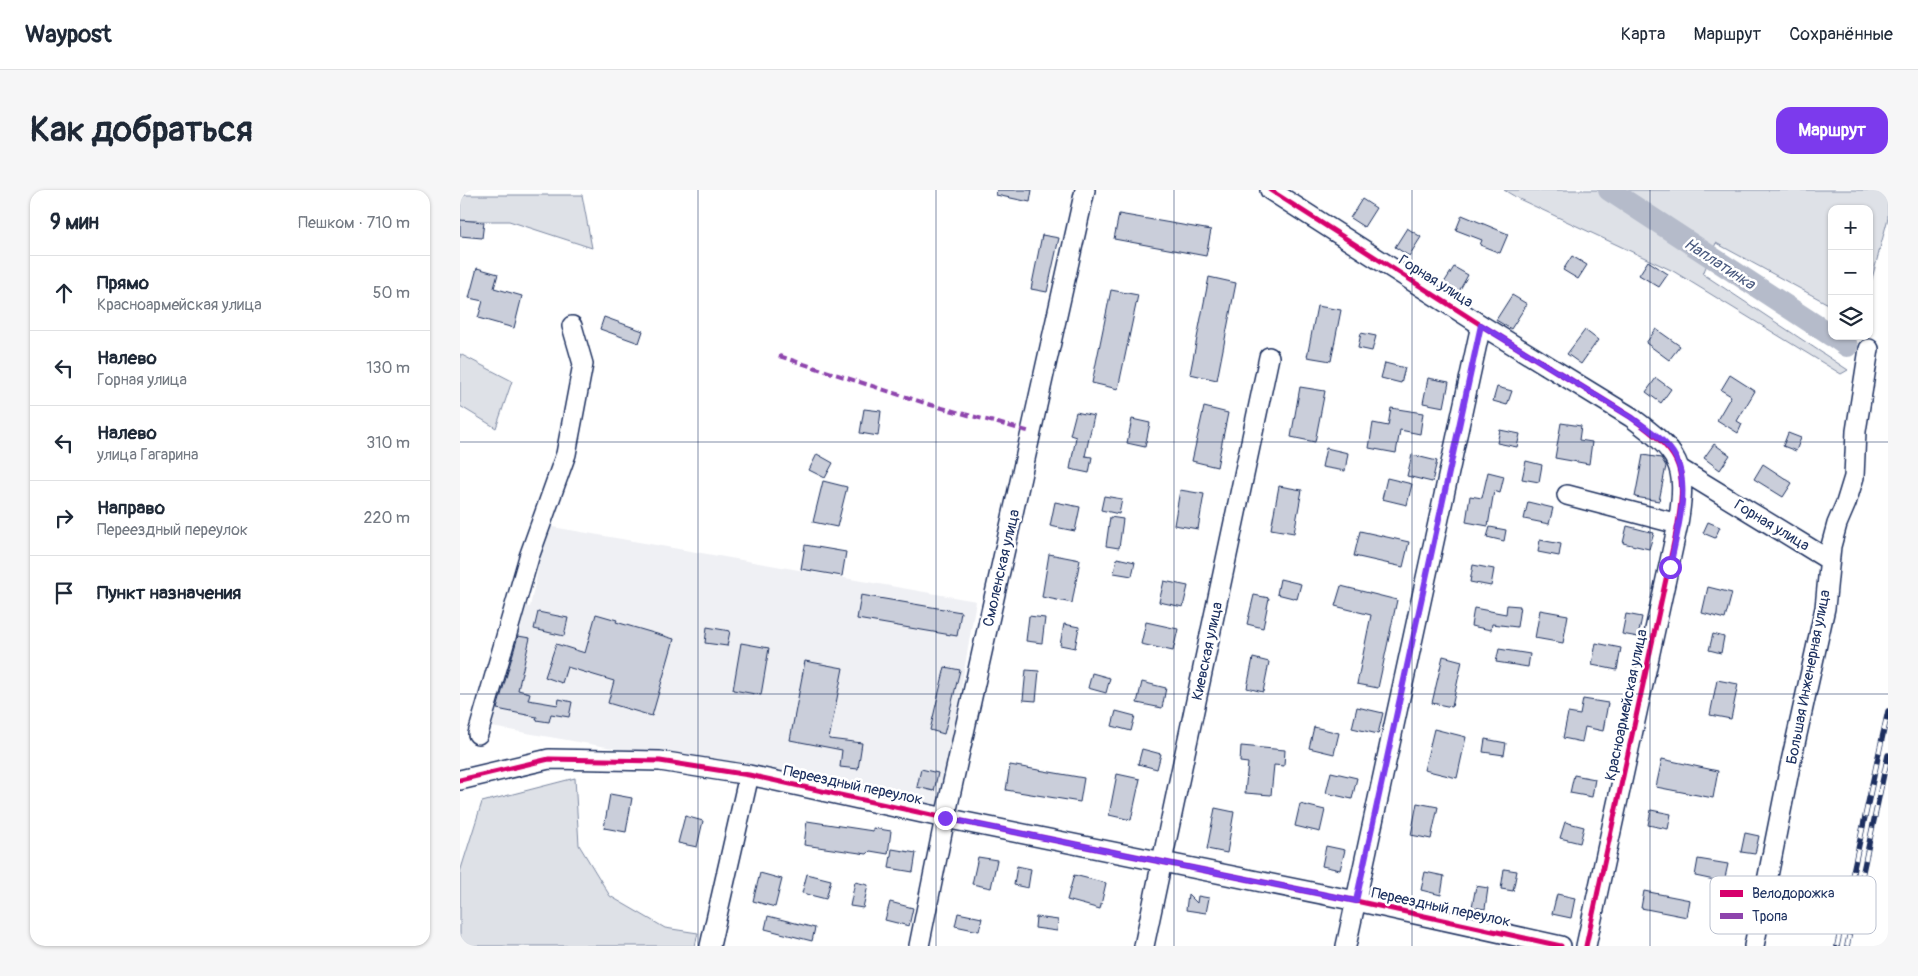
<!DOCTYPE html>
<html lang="ru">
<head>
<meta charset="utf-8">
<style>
  :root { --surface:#fff; --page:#f6f6f7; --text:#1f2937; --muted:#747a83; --line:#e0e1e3; --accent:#7c3aed }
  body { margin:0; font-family:Pangolin,sans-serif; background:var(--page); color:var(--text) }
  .controls { position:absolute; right:15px; top:15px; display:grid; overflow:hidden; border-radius:10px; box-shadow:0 1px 4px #0004 }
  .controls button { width:45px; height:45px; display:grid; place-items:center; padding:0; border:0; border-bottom:1px solid var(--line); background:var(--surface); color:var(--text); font:25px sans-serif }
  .stop { position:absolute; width:15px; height:15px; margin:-11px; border:4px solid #7c3aed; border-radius:50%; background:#fff }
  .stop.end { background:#7c3aed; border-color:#fff; box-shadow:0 1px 5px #0008 }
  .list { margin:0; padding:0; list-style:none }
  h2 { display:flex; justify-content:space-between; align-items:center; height:65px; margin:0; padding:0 20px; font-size:21px }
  h2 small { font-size:16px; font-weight:400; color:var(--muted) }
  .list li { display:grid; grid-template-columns:32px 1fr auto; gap:15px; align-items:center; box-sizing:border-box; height:75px; padding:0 20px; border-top:1px solid var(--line) }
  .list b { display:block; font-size:19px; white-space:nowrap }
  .list p { margin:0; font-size:16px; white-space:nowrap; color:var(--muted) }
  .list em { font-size:16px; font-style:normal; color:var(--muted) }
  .icon { flex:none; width:28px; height:28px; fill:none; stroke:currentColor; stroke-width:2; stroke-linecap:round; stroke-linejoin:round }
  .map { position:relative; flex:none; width:1428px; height:756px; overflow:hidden; border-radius:15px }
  header { display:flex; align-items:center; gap:30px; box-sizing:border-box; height:70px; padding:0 25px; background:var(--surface); border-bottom:1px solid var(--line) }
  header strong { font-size:24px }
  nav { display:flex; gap:28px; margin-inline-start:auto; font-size:18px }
  .intro { display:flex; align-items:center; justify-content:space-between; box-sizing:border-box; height:120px; padding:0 30px }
  h1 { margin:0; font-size:35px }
  .button { padding:12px 22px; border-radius:15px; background:var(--accent); color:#fff; font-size:18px; font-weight:700 }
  main { display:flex; gap:30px; padding:0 30px }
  aside { flex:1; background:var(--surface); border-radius:15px; box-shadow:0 1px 4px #0004 }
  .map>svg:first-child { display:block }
  .built { fill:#eff0f4 }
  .green { fill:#dee1e7; stroke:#7c88a2 }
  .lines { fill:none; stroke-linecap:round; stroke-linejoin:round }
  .river { stroke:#b5bbca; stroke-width:22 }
  .building { fill:#caceda; stroke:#1b2f5e }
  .minor-casing { stroke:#1b2f5e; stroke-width:22 }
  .minor { stroke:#fff; stroke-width:19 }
  .rail-casing { stroke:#1b2f5e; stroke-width:5.5 }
  .rail { stroke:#fff; stroke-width:4; stroke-dasharray:11; stroke-linecap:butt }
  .quiet { stroke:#8e44ad; stroke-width:4; stroke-dasharray:8 4; stroke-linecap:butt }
  .cycleway-casing { stroke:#fff; stroke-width:8 }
  .cycleway { stroke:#d6006c; stroke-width:5 }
  .route { stroke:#7c3aed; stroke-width:6 }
  .grid { fill:none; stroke:#1b2f5e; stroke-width:1; stroke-opacity:0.55 }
  .labels { text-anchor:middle; stroke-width:5; stroke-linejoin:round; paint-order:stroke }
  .street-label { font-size:15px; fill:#1b2f5e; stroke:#fff }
  .water-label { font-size:16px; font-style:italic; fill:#49597e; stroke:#fff }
  .key { fill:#fff; stroke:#bbc1cf; stroke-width:1 }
  .key-label { font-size:14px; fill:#1b2f5e }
</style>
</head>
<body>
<header>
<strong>Waypost</strong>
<nav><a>Карта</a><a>Маршрут</a><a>Сохранённые</a></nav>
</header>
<div class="intro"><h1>Как добраться</h1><a class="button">Маршрут</a></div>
<main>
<aside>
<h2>9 мин<small>Пешком · 710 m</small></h2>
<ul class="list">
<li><svg class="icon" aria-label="ahead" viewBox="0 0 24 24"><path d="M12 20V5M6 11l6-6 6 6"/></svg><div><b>Прямо</b><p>Красноармейская улица</p></div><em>50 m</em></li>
<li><svg class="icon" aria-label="left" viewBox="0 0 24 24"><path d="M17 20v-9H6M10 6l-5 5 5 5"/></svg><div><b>Налево</b><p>Горная улица</p></div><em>130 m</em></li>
<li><svg class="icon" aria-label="left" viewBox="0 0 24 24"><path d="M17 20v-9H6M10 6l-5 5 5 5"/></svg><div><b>Налево</b><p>улица Гагарина</p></div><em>310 m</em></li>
<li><svg class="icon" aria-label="right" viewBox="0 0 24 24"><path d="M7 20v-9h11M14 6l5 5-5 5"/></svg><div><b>Направо</b><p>Переездный переулок</p></div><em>220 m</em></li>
<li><svg class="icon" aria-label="arrive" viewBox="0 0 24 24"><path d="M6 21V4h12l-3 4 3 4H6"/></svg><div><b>Пункт назначения</b></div></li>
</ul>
</aside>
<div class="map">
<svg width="1428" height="756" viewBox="0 0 1428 756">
  <rect width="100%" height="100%" fill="#fff"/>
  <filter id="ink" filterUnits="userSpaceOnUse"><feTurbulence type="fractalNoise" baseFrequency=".02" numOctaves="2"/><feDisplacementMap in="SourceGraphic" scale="10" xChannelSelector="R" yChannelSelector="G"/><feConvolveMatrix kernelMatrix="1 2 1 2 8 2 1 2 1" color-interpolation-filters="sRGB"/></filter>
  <g filter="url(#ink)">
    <path class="built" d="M87 336 516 411 481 615 26 536 58 416 70 417Z"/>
    <path class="green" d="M1044 0H1428V28L1409 100V19H1372V116L1256 53 1243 84 1388 180 1381 184 1213 81 1059 9Z
      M0 5H122L132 58 49 31H0Z
      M0 164 52 191 36 238 0 216Z
      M115 588 119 655 150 706 205 738 238 743 235 756H0V682L22 612Z"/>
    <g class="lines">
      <path class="river" d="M1149 0 1372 146
        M1373 146 1387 156"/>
    </g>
    <path class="building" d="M537 0H572L570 12 536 5Z
      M902 9 916 18 904 37 890 28Z
      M659 24 751 40 746 66 654 49Z
      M1002 25 1048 44 1040 63 1020 55 1022 50 996 40Z
      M0 30 24 32 22 48 0 46Z
      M947 38 961 47 949 66 935 57Z
      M582 45 599 48 587 102 571 99Z
      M1112 66 1127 75 1118 89 1103 80Z
      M1188 71 1208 84 1199 97 1179 85Z
      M994 77 1008 85 997 105 982 96Z
      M17 78 38 84 34 98 62 106 54 138 18 128 23 111 9 108Z
      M749 87 776 93 757 190 730 184Z
      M651 100 678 105 658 199 632 193Z
      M1052 105 1067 114 1051 139 1036 130Z
      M857 116 881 120 871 171 847 167Z
      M144 127 183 141 179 153 140 139Z
      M1196 139 1220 156 1209 170 1186 153Z
      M1125 140 1138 150 1121 174 1107 164Z
      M901 143 916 146 912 161 898 158Z
      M925 173 945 178 941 193 921 188Z
      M1270 185 1295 201 1277 231 1282 234 1278 243 1257 230 1271 206 1261 200Z
      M968 188 989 192 984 217 963 213Z
      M1196 188 1211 199 1201 213 1186 202Z
      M840 197 865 201 855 252 831 247Z
      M1037 197 1052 201 1047 215 1033 211Z
      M744 217 768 223 757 277 732 271Z
      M931 218 963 223 960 244 940 240 936 263 909 258 913 233 928 236Z
      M404 219 421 221 418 246 400 243Z
      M616 222 634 226 625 266 632 267 629 283 610 279 616 247 610 245Z
      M672 229 690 233 685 257 667 253Z
      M1101 233 1121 236 1119 250 1132 252 1129 274 1095 268Z
      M1040 240 1060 244 1057 257 1037 253Z
      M1328 243 1341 248 1336 261 1323 256Z
      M1254 254 1270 265 1260 280 1244 268Z
      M866 258 888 263 885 281 862 277Z
      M357 264 373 273 365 288 349 280Z
      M952 265 977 271 972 292 947 286Z
      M1183 265 1201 268 1206 276 1199 311 1175 307Z
      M1066 271 1082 275 1079 292 1062 289Z
      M1303 274 1332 293 1323 307 1294 289Z
      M1028 282 1044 286 1040 303 1034 301 1028 336 1006 332 1010 306 1022 308Z
      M927 288 952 294 947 315 922 309Z
      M363 291 387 297 377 337 353 332Z
      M819 296 842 300 834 343 811 339Z
      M720 300 744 304 738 339 714 335Z
      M644 306 662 309 659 324 641 320Z
      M595 312 620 317 615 341 590 336Z
      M1068 312 1093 318 1089 334 1064 329Z
      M650 327 663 329 659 358 646 356Z
      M1248 332 1260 337 1255 348 1243 343Z
      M1167 336 1194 343 1189 359 1163 353Z
      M1030 337 1046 340 1044 351 1027 347Z
      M900 341 949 352 943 377 894 366Z
      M1080 350 1101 354 1099 366 1078 362Z
      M345 355 386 362 382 386 341 379Z
      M589 364 620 370 612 413 582 407Z
      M657 368 675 372 672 386 654 383Z
      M1013 375 1034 379 1031 396 1010 392Z
      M820 389 841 394 837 409 817 404Z
      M704 391 728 396 723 417 699 412Z
      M881 396 937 410 918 498 897 494 911 425 875 416Z
      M1248 397 1272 403 1265 429 1242 423Z
      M401 405 501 422 497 446 397 429Z
      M794 405 809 408 803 438 787 434Z
      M1047 415 1060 416 1057 437 1032 434 1031 440 1011 436 1014 418 1046 424Z
      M1080 420 1108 425 1103 453 1075 448Z
      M78 422 108 428 104 446 74 439Z
      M136 424 157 430 156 432 214 449 192 526 148 513 154 491 107 477 102 493 85 487 96 454 125 463Z
      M1166 424 1182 427 1178 447 1162 444Z
      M569 426 585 428 582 453 566 451Z
      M686 432 718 439 713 461 681 454Z
      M604 434 619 437 615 458 600 455Z
      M247 437 270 441 267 456 245 453Z
      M1253 444 1264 447 1261 463 1249 460Z
      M58 446 70 448 58 500 70 503 68 510 98 515 99 509 112 512 109 527 91 524 89 532 76 530 77 527 37 519Z
      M281 453 309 458 301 505 273 500Z
      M1136 453 1161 458 1157 480 1132 475Z
      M1039 459 1070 464 1068 477 1036 472Z
      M983 466 1002 471 992 517 972 513Z
      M793 468 809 472 803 502 787 498Z
      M345 471 383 478 369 549 402 553 398 579 380 577 382 560 330 550Z
      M485 477 500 480 484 544 470 540Z
      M566 480 579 481 576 511 563 510Z
      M632 483 650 488 646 503 628 498Z
      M1257 490 1278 494 1271 529 1250 525Z
      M682 492 706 498 702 518 677 513Z
      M1123 509 1148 513 1143 541 1125 537 1122 552 1103 548 1108 523 1120 525Z
      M897 517 923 523 918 544 892 538Z
      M656 521 675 526 671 541 652 536Z
      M854 537 879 543 874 564 849 558Z
      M974 539 1006 547 997 588 964 580Z
      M1025 549 1046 553 1044 565 1023 562Z
      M781 556 825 560 824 576 814 575 811 605 785 603 788 573 780 572Z
      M682 559 701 564 697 579 678 574Z
      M1202 569 1258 581 1253 608 1196 597Z
      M550 575 624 588 620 612 546 600Z
      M461 579 478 583 474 601 457 597Z
      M871 582 897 588 892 609 866 603Z
      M657 584 680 589 671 630 649 625Z
      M1114 585 1135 589 1132 607 1110 603Z
      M150 604 172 608 166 642 144 638Z
      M957 613 978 617 971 649 951 645Z
      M840 614 865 620 860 642 835 636Z
      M755 618 774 622 767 663 747 659Z
      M1191 620 1211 624 1208 639 1188 635Z
      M225 626 243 631 237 657 218 653Z
      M347 631 413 641V638L431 641 428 664 410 661 407 664 344 655Z
      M1105 632 1124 637 1120 653 1100 648Z
      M1285 643 1299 646 1295 664 1281 662Z
      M866 656 885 660 880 680 862 676Z
      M432 659 456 663 453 682 429 678Z
      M518 667 537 670 531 698 512 694Z
      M1238 669 1268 674 1264 692 1235 686Z
      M557 676 571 679 568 698 554 695Z
      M1044 679 1057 681 1053 701 1041 699Z
      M965 682 984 686 981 705 961 700Z
      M300 683 322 689 315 717 293 711Z
      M347 684 371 690 366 709 342 703Z
      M614 685 646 693 640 719 607 710Z
      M395 692 408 695 403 718 390 716Z
      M1016 696 1028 698 1025 719 1012 717Z
      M1184 701 1230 710 1227 727 1181 718Z
      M728 704 737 713 738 706 749 708 746 723 726 720Z
      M1097 704 1115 708 1111 728 1092 724Z
      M430 712 453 718 449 736 425 730Z
      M498 723 522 728 519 741 495 736Z
      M308 726 355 738 352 751 305 739Z
      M576 727 598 730 597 741 575 738Z"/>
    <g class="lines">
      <g class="minor-casing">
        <path id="minor" d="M810 0 1021 135 1171 227C1219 263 1228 273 1218 334L1126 756
          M1220 279 1369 370
          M1107 305 1218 334
          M18 544 69 367 106 264 123 174 112 136
          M0 590 89 569 200 571 289 585 485 628 896 711 1101 756
          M250 756 289 585
          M459 756 485 628 625 0
          M684 756 809 167
          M886 756 1021 135
          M1294 756 1330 576 1365 418 1371 356 1377 334 1386 313 1394 287 1396 241 1409 159"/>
      </g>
      <use href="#minor" class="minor"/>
      <g class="rail-casing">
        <path id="rail" d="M1377 756 1428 521
          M1387 756 1428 565"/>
      </g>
      <use href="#rail" class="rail"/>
      <path class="quiet" d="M319 166 471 215 571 242"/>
      <g class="cycleway-casing">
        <path id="cycleway" d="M810 0 1021 135 1171 227C1219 263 1228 273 1218 334L1126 756
          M0 590 89 569 200 571 289 585 485 628 896 711 1101 756"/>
      </g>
      <use href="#cycleway" class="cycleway"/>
    </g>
  </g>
  <g class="lines" filter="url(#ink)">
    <path class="route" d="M485 628 896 711 1021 135 1171 227C1186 238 1207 250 1216 268 1231 299 1216 345 1210 377"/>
  </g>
  <path class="grid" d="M238 0V756M476 0V756M714 0V756M952 0V756M1190 0V756M0 252H1428M0 504H1428"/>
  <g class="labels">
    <g class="street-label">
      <text transform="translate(976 91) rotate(32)" y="5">Горная улица</text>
      <text transform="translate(1312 335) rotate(31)" y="5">Горная улица</text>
      <text transform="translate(541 378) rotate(-77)" y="5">Смоленская улица</text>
      <text transform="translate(747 461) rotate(-78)" y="5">Киевская улица</text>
      <text transform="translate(1348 487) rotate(-79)" y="5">Большая Инженерная улица</text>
      <text transform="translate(1166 515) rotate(-78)" y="5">Красноармейская улица</text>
      <text transform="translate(393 595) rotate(12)" y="5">Переездный переулок</text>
      <text transform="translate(981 717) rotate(12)" y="5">Переездный переулок</text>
    </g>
    <g class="water-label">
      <text transform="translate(1260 73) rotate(33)" y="6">Наплатинка</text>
    </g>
  </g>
  <rect x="1250" y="686" width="166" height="58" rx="8" class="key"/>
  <rect x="1260" y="700" width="23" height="7" fill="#d6006c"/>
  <rect x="1260" y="723" width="23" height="6" fill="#8e44ad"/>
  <g class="key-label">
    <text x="1292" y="708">Велодорожка</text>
    <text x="1292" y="731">Тропа</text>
  </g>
</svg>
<div class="controls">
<button>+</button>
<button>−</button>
<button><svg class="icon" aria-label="layers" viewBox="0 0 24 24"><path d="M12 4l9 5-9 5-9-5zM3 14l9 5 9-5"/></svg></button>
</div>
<div class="stop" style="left:1210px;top:377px"></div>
<div class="stop end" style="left:485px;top:628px"></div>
</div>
</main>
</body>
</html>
